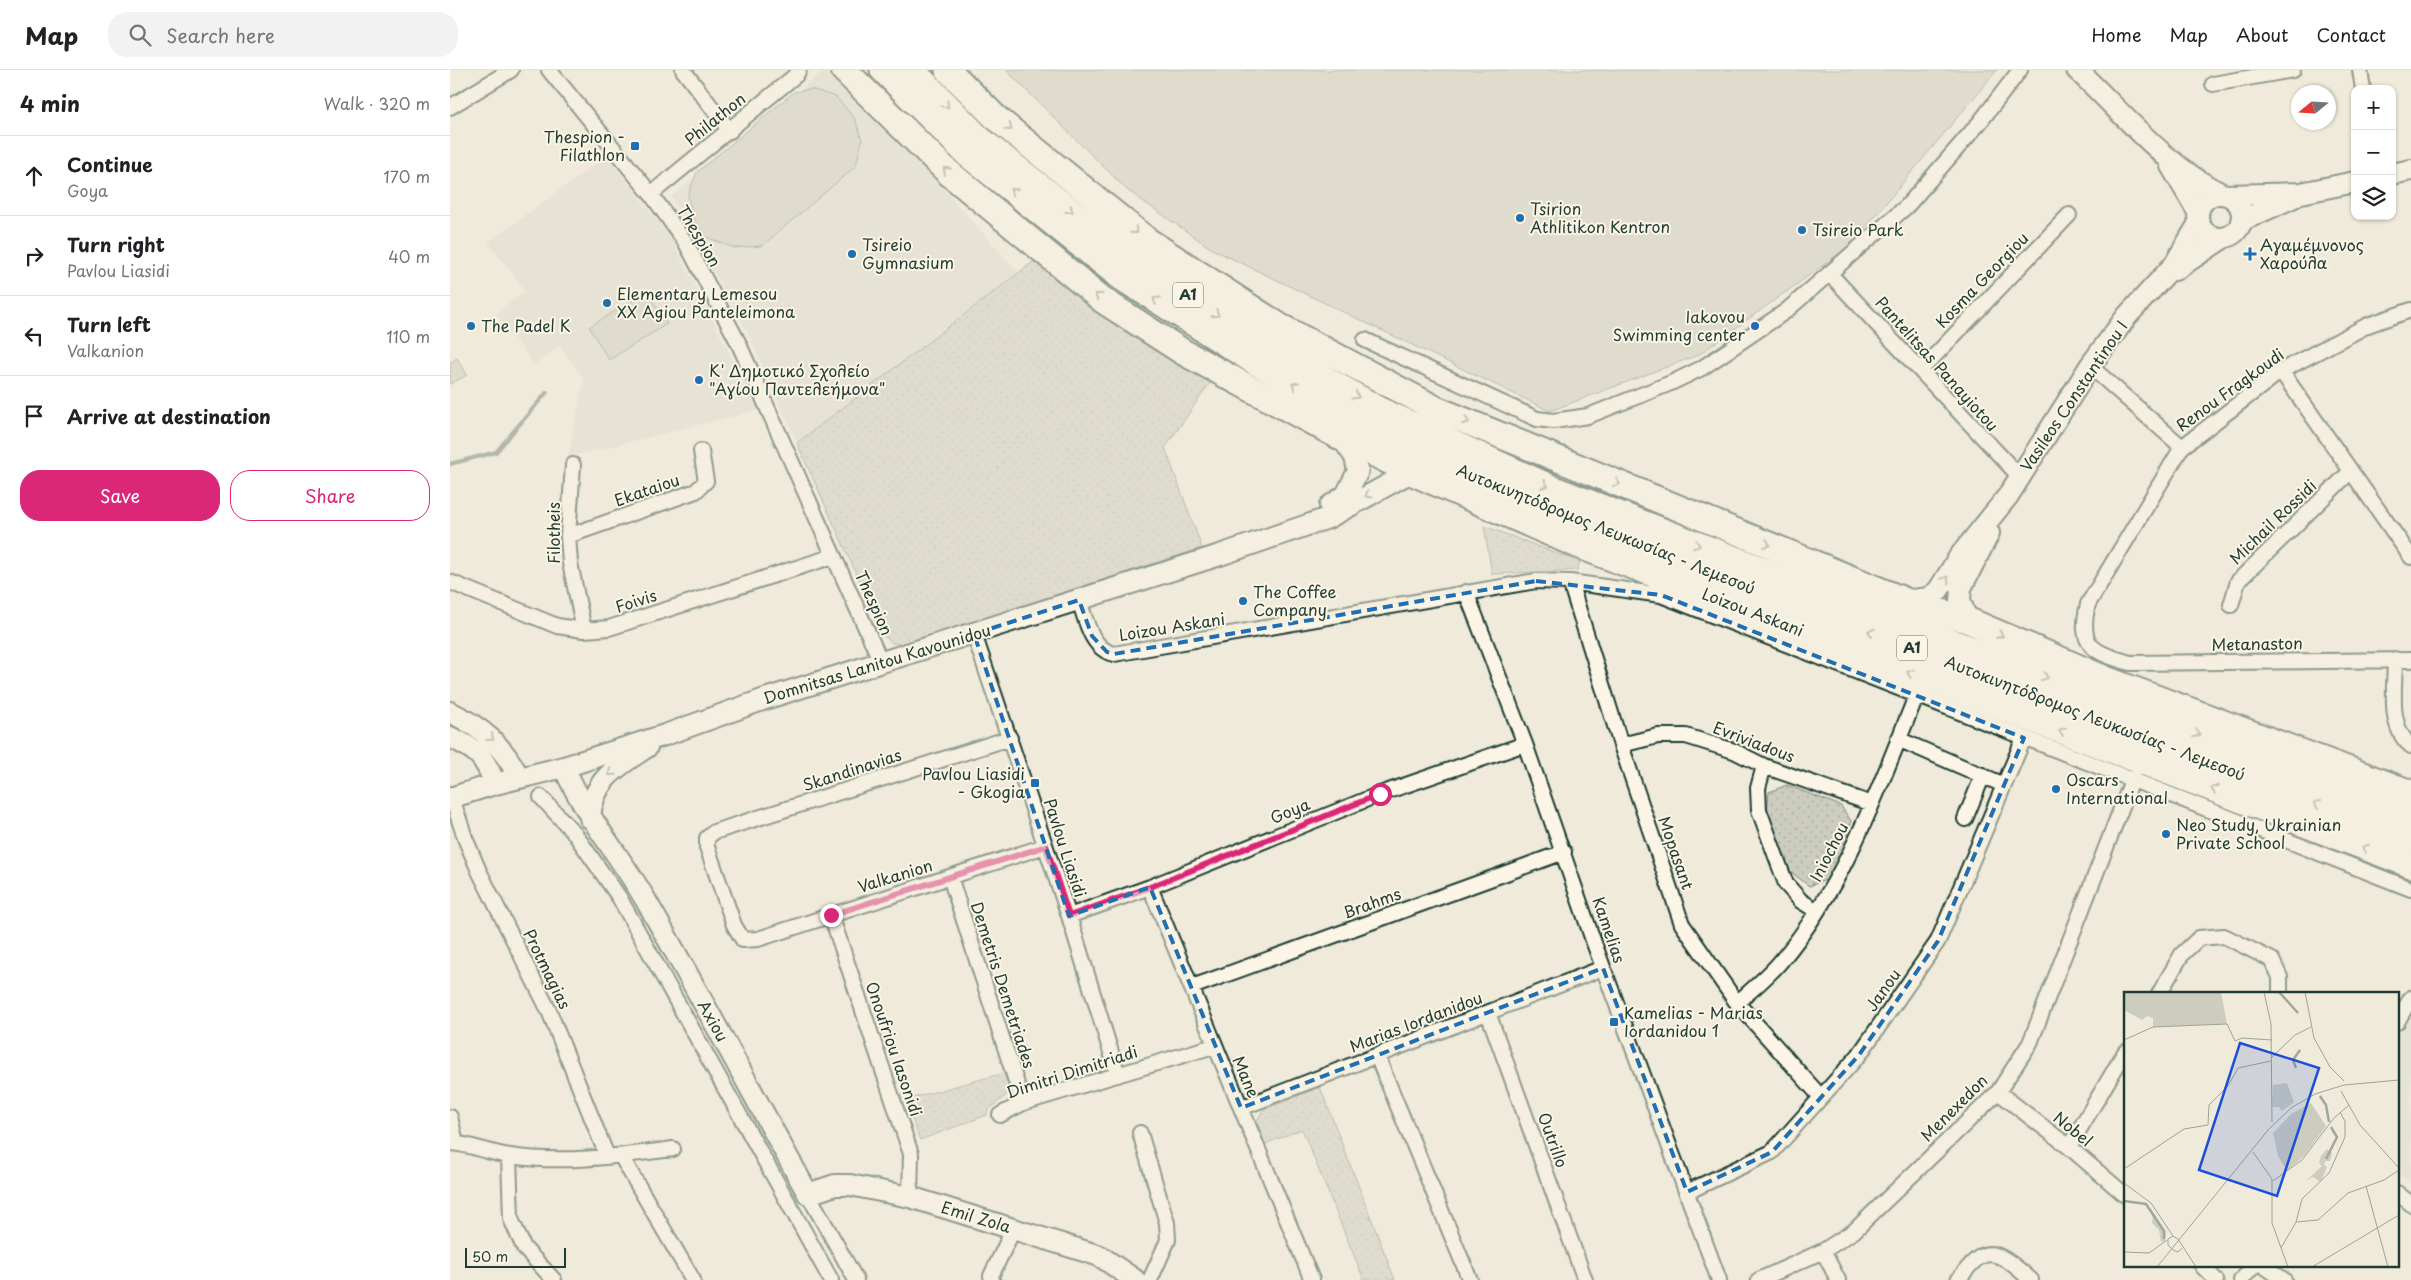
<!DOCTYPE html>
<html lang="en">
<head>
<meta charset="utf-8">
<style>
  :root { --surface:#fff; --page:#f2f2f2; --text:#202124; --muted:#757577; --line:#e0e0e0; --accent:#db2777 }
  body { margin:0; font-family:"Playpen Sans",sans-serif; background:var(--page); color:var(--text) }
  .controls { position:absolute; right:15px; top:15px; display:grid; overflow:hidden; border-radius:10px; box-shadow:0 1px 4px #0004 }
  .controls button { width:45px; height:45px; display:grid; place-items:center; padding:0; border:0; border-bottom:1px solid var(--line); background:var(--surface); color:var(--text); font:25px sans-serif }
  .compass { position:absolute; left:1841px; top:15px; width:45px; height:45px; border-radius:50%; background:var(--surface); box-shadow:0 1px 4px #0004; rotate:252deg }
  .scale { position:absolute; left:15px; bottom:12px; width:101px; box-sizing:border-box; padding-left:5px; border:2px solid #1f3d34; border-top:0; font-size:14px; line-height:18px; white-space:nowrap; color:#1f3d34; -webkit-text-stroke:4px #fcf5e5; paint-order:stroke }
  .stop { position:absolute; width:15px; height:15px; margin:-11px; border:4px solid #db2777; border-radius:50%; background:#fff }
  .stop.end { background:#db2777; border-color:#fff; box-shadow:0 1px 5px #0008 }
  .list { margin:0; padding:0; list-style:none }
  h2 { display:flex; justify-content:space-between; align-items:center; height:65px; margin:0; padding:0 20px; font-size:21px }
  h2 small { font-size:16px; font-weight:400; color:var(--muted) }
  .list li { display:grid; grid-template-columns:32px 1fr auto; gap:15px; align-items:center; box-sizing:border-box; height:80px; padding:0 20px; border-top:1px solid var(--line) }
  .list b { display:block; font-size:19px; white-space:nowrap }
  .list p { margin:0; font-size:16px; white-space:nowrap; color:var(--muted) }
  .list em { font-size:16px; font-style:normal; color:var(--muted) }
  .actions { display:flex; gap:10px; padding:15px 20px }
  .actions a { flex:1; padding:11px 0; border:1px solid var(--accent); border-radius:20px; text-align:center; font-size:18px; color:var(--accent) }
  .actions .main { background:var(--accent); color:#fff }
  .icon { flex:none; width:28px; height:28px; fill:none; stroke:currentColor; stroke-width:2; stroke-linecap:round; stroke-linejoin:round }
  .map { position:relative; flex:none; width:1961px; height:1210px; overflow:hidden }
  header { display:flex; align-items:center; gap:30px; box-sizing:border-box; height:70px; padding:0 25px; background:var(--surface); border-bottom:1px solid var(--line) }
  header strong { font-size:24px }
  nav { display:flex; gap:28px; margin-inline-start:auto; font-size:18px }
  .search { width:350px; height:45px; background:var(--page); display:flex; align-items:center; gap:12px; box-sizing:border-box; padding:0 18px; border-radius:20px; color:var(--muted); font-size:19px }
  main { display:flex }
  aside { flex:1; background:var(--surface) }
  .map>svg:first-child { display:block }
  .built { fill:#dedbcc }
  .grass { fill:url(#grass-dots); stroke:#76857a }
  .pitch { fill:#cccdbf; stroke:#76857a }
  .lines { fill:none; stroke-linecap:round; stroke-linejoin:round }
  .stream { stroke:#6c7d71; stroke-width:4 }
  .street-casing { stroke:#1f3d34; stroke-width:18 }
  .secondary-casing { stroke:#1f3d34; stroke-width:24 }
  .highway-casing { stroke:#1f3d34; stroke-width:29 }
  .street { stroke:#fcf5e5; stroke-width:14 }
  .secondary { stroke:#fcf5e5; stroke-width:20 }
  .highway { stroke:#fcf5e5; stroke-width:25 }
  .oneway { stroke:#8e998c }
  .route { stroke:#db2777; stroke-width:6 }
  .marked { fill:none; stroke:#1f6fb2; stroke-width:4; stroke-dasharray:10 6; stroke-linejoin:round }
  .poi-dot { fill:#1f6fb2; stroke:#fcf5e5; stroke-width:2 }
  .labels { text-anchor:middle; stroke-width:4; stroke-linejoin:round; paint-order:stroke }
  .shield { fill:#fcf5e5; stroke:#617469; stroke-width:1 }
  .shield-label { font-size:15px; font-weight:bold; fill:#1f3d34 }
  .street-label { font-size:16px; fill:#1f3d34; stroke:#fcf5e5 }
  .poi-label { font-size:16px; fill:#1f3d34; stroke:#fcf5e5; text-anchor:start }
  .inset-river { fill:none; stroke:#9fa89a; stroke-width:2.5 }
  .inset-road { fill:none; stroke:#9ca598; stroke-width:1 }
  .view { fill:#1d4ed8; fill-opacity:0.15; stroke:#1d4ed8; stroke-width:2.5 }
  .inset-edge { fill:none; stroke:#1f3d34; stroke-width:2.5 }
</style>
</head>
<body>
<header>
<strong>Map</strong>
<div class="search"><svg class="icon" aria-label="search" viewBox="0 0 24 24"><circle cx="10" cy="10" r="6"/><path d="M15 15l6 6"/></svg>Search here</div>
<nav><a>Home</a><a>Map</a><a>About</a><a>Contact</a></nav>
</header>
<main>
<aside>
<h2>4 min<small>Walk · 320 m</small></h2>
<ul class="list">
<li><svg class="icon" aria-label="ahead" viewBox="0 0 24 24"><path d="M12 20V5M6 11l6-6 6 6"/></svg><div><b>Continue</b><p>Goya</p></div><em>170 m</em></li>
<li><svg class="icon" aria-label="right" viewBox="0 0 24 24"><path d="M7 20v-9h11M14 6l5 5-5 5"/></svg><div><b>Turn right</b><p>Pavlou Liasidi</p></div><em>40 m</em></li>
<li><svg class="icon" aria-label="left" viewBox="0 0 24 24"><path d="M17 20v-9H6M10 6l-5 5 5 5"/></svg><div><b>Turn left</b><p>Valkanion</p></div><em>110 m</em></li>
<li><svg class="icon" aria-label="arrive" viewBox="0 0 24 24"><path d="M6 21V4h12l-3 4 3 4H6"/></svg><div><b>Arrive at destination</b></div></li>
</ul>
<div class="actions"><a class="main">Save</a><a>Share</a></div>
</aside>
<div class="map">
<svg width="1961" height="1210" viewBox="0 0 1961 1210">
  <defs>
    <pattern id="grass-dots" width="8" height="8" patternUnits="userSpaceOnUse" patternTransform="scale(1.25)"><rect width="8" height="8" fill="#cccdbf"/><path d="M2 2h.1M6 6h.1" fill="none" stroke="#afb1a5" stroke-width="1.8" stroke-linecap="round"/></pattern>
  </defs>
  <rect width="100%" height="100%" fill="#efeada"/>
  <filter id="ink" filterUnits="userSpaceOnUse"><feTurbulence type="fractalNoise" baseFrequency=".02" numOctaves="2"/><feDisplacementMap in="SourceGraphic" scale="10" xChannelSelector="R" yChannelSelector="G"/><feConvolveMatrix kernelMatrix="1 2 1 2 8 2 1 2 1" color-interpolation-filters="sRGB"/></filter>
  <g filter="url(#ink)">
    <path class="built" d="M374 0 436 56 570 204 347 373 297 261 221 127Z
      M157 86 221 168 308 340 118 387 134 309 110 276 84 295 46 244 75 221 38 172Z
      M1961 950V1112L1947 1103V963L1953 953Z"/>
    <path class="grass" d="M584 191 762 310 715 378 752 478 453 574 442 573 435 567 347 373Z
      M1034 456 1130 492 1127 500 1042 504Z
      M1337 715 1391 736 1401 751 1398 771 1376 810 1359 816 1340 801 1317 742 1319 722Z
      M554 1003 560 1022 538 1040 537 1045 470 1070 455 1030Z
      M870 1017 945 1210H914L852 1059 815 1074 807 1051 813 1040Z"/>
    <path class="pitch" d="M556 0H1547L1400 176 1248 285 1100 341 762 179 677 120Z
      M361 19 386 27 405 49 412 70 406 96 312 176 284 178 256 167 243 148 238 125 247 102 344 22Z
      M197 222 217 254 159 290 139 257Z
      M7 288 17 305 0 314V293Z"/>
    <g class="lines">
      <path class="stream" d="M0 394 46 382 97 322"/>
      <g class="street-casing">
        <path id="street" d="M99 0 201 124 236 173 288 272 431 592
          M233 0 280 61
          M1910 0 1913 19
          M1763 14 1843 0
          M0 37 61 0
          M201 124 346 5 349 0
          M1379 203 1570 407
          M1961 240 1918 255 1831 301 1732 377 1638 534C1628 576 1642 582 1680 593L1961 590
          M915 270 1087 349 1104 351 1138 346 1221 313 1252 298 1336 241 1457 136 1530 52 1570 0
          M1640 296 1732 377
          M1471 300 1619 145
          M1831 301 1961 487
          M123 395 118 466 120 493 134 560
          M118 466 246 421 256 411 251 381
          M0 512 107 556 134 560 159 558 384 486
          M1120 512 1171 675 1232 854 1287 933 1371 1027
          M1016 522 1075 674 1144 873 1269 1210
          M629 530C636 550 641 579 664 584L1086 511 1120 512 1211 525 1961 819
          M1781 535 1788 511 1901 401
          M524 564 619 846 668 1005
          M1945 589C1945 617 1937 657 1961 676
          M560 668 264 762 257 768V777L284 855 293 870 308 869 595 776
          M1448 669 1554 715
          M1171 675 1208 666H1236L1284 681 1314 696 1422 734
          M1314 696 1308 718 1309 740 1336 814 1351 831 1367 841
          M91 727 125 764 169 827 381 1210
          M2 728 15 768 29 801 99 941 157 1086
          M1515 749 1533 705
          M500 807 573 1033
          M700 817 862 1210
          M381 845 461 1084 460 1127
          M619 846 700 817 930 724 1075 674
          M742 917 1114 782
          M1709 924 1732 884 1749 868 1774 866 1822 890 1830 907V924
          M1287 933C1301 920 1318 907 1331 891 1396 814 1429 717 1467 624
          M1038 943 1135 1210
          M1947 952 1961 928
          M927 986 1020 1210
          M1548 1022 1619 1077 1675 1125
          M791 1038 1153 898
          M550 1045 573 1033 764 976
          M0 1047 6 1073
          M690 1063 717 1153 718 1170 700 1210
          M0 1073C20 1074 39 1083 60 1086 114 1094 169 1086 223 1079
          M1619 1077 1675 982
          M59 1086 61 1149 74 1178 104 1210
          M171 1086 243 1210
          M1237 1122 1322 1082 1409 985 1488 871 1574 668
          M1947 1123 1961 1134
          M358 1124 406 1210
          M1373 1181 1388 1210
          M1752 1196 1766 1210
          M1814 1196 1834 1210
          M542 1210 541 1206 564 1158
          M1309 1210 1373 1181 1404 1161 1548 1022 1580 973 1683 708
          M1508 1210C1514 1203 1522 1191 1530 1187 1547 1176 1569 1200 1581 1210
          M1791 1210 1804 1196"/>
      </g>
      <g class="secondary-casing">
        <path id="secondary" d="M1627 0C1673 43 1715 96 1772 124
          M1721 96 1748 142
          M1942 104 1961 100
          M1748 146a22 22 0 1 1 44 0a22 22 0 1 1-44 0Z
          M1777 125 1851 123 1905 112
          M1791 151 1844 127
          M1725 200 1773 168
          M880 436 896 425 908 401 905 387 892 368
          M1456 531 1478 528 1488 521 1509 487 1558 426 1640 296 1677 246 1724 195 1749 153
          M1517 550 1510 530 1511 518 1539 463
          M0 642C31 657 54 676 69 708
          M0 667C28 680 34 686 45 714
          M114 697C135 746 169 784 195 829 251 926 304 1026 358 1124L385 1115H400L460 1127 650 1186 685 1210
          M0 728 45 714 114 697 215 665 315 629 770 485 878 448 961 402
          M140 748C143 709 167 697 197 677"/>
      </g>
      <g class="highway-casing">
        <path id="highway" d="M394 0 499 103 654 231 733 282 892 368 961 402 1125 474 1961 795
          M433 0 517 84 672 208 805 292 964 382 1082 433 1961 770
          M462 0 530 69 684 191 816 275 934 342 1104 419 1409 537 1961 745
          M498 0 546 48 698 171 846 267
          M833 258 986 339 1456 531 1517 550 1658 610 1961 723"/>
      </g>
      <use href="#street" class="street"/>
      <use href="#secondary" class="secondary"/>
      <use href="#highway" class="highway"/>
    </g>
    <defs><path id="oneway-chevron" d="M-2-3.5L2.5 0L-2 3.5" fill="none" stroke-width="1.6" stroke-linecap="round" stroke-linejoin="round" transform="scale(1.25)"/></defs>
    <g class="oneway">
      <use href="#oneway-chevron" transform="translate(496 35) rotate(45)"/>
      <use href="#oneway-chevron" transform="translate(559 58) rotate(39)"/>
      <use href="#oneway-chevron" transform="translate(496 100) rotate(-137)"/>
      <use href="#oneway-chevron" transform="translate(563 121) rotate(-141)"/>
      <use href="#oneway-chevron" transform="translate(620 140) rotate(38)"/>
      <use href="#oneway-chevron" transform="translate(685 161) rotate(39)"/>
      <use href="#oneway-chevron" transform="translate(648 226) rotate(-142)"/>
      <use href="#oneway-chevron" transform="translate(706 230) rotate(-148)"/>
      <use href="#oneway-chevron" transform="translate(766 244) rotate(33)"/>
      <use href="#oneway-chevron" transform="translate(845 315) rotate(-151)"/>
      <use href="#oneway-chevron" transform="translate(906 326) rotate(29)"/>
      <use href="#oneway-chevron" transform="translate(1016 351) rotate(22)"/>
      <use href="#oneway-chevron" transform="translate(1167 413) rotate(22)"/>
      <use href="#oneway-chevron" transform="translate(1095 415) rotate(25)"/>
      <use href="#oneway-chevron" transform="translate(918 425) rotate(149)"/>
      <use href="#oneway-chevron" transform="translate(1317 474) rotate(22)"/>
      <use href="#oneway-chevron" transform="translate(1247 475) rotate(21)"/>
      <use href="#oneway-chevron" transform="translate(1496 509) rotate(-59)"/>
      <use href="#oneway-chevron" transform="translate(1421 562) rotate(-159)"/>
      <use href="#oneway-chevron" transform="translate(1550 565) rotate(23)"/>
      <use href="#oneway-chevron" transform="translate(1460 603) rotate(-159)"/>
      <use href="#oneway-chevron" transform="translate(1595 607) rotate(21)"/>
      <use href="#oneway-chevron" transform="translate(1612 661) rotate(-159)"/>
      <use href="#oneway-chevron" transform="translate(1747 664) rotate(21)"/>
      <use href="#oneway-chevron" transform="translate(41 668) rotate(41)"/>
      <use href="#oneway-chevron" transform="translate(161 703) rotate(139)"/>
      <use href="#oneway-chevron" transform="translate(1764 719) rotate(-159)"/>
      <use href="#oneway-chevron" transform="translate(1867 734) rotate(-159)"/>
      <use href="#oneway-chevron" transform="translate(1915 778) rotate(-159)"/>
    </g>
  </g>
  <g class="lines" filter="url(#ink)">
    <path class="route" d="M381 845 596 776 619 846 700 817 930 724"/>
  </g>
  <path d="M0 0H1961V1210H0ZM1086 511 1211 525 1574 668 1488 871 1409 985 1322 1082 1237 1122 1153 898 791 1038 700 817 619 846 524 564 629 530 642 566 657 582 664 584Z" fill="#efeada" fill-opacity=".55" fill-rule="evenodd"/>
  <path class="marked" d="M1086 511 1211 525 1574 668 1488 871 1409 985 1322 1082 1237 1122 1153 898 791 1038 700 817 619 846 524 564 629 530 642 566 657 582 664 584Z"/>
  <g class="poi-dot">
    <rect x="180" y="71" width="10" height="10" rx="2.5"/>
    <circle cx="1070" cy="148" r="5"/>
    <circle cx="1352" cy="160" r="5"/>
    <circle cx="402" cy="184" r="5"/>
    <path d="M1797.5 176.5h5v5h5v5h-5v5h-5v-5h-5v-5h5z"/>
    <circle cx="157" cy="233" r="5"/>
    <circle cx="21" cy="256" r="5"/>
    <circle cx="1305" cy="256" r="5"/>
    <circle cx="249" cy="310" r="5"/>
    <circle cx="793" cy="531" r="5"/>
    <rect x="580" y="708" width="10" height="10" rx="2.5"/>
    <circle cx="1606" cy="719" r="5"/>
    <circle cx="1716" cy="764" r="5"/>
    <rect x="1159" y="947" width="10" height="10" rx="2.5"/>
  </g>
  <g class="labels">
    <g class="shield">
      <rect x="723" y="212.5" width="30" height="25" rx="4"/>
      <rect x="1447" y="565.5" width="30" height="25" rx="4"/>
    </g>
    <g class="shield-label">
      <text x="738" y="230">A1</text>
      <text x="1462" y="583">A1</text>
    </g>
    <g class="street-label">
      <text transform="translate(265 49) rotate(-39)" y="6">Philathon</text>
      <text transform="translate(249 166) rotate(59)" y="6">Thespion</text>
      <text transform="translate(1532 210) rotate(-46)" y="6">Kosma Georgiou</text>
      <text transform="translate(1487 294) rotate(48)" y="6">Pantelitsas Panayiotou</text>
      <text transform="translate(1780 320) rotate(-36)" y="6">Renou Fragkoudi</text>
      <text transform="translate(1624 326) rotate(-56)" y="6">Vasileos Constantinou I</text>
      <text transform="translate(197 420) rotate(-19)" y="6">Ekataiou</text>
      <text transform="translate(1823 452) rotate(-44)" y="6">Michail Rossidi</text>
      <text transform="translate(1156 459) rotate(22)" y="6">Αυτοκινητόδρομος Λευκωσίας - Λεμεσού</text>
      <text transform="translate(104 463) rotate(-90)" y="6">Filotheis</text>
      <text transform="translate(186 531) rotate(-18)" y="6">Foivis</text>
      <text transform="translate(424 533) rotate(66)" y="6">Thespion</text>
      <text transform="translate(1303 542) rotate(21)" y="6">Loizou Askani</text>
      <text transform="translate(722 557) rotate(-9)" y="6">Loizou Askani</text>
      <text transform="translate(1807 574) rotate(-1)" y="6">Metanaston</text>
      <text transform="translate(427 594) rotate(-17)" y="6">Domnitsas Lanitou Kavounidou</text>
      <text transform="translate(1645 648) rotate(21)" y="6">Αυτοκινητόδρομος Λευκωσίας - Λεμεσού</text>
      <text transform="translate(1304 672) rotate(21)" y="6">Evriviadous</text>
      <text transform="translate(402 700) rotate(-18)" y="6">Skandinavias</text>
      <text transform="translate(840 741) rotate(-22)" y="6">Goya</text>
      <text transform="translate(615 778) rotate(72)" y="6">Pavlou Liasidi</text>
      <text transform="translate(1379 782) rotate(-63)" y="6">Iniochou</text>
      <text transform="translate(1226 783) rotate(71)" y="6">Mopasant</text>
      <text transform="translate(445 806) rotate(-17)" y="6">Valkanion</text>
      <text transform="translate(922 833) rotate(-20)" y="6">Brahms</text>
      <text transform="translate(1159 860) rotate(71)" y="6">Kamelias</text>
      <text transform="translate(97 899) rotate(64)" y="6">Protmagias</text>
      <text transform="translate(553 915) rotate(72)" y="6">Demetris Demetriades</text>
      <text transform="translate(1433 920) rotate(-55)" y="6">Janou</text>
      <text transform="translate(263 951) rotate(61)" y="6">Axiou</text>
      <text transform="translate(966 952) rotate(-21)" y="6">Marias Iordanidou</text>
      <text transform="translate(444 979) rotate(71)" y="6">Onoufriou Iasonidi</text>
      <text transform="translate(622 1002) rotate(-18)" y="6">Dimitri Dimitriadi</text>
      <text transform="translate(796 1007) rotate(67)" y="6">Mane</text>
      <text transform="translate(1504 1038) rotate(-45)" y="6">Menexedon</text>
      <text transform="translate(1623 1059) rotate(39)" y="6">Nobel</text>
      <text transform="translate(1103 1070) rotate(70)" y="6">Outrillo</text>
      <text transform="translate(526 1147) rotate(17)" y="6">Emil Zola</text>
    </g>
    <g class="poi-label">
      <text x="175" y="73" text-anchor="end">Thespion -<tspan x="175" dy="18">Filathlon</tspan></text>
      <text x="1080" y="145">Tsirion<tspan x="1080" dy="18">Athlitikon Kentron</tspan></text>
      <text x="1362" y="166">Tsireio Park</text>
      <text x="412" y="181">Tsireio<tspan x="412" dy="18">Gymnasium</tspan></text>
      <text x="1810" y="181">Αγαμέμνονος<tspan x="1810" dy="18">Χαρούλα</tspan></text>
      <text x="167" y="230">Elementary Lemesou<tspan x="167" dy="18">XX Agiou Panteleimona</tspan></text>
      <text x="1295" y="253" text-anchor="end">Iakovou<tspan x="1295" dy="18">Swimming center</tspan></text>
      <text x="31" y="262">The Padel K</text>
      <text x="259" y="307">Κ' Δημοτικό Σχολείο<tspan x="259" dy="18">"Αγίου Παντελεήμονα"</tspan></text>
      <text x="803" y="528">The Coffee<tspan x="803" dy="18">Company</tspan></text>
      <text x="575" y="710" text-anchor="end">Pavlou Liasidi<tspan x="575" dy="18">- Gkogia</tspan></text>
      <text x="1616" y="716">Oscars<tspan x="1616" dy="18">International</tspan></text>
      <text x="1726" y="761">Neo Study, Ukrainian<tspan x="1726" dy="18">Private School</tspan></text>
      <text x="1174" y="949">Kamelias - Marias<tspan x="1174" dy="18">Iordanidou 1</tspan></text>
    </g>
  </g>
  <g transform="translate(1674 922)">
    <rect width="275" height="275" fill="#efeada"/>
    <path d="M0 0H97L103 32 29 35V26L23 24 18 28 0 18ZM163 91 170 110 158 119 155 115H148L149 93ZM29 221 42 240 41 249 37 250 35 238 28 231Z" fill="#cccdbf"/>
    <path d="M203 157 208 161 206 169H201L200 173 203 175 197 190 189 185 182 189 198 174 195 171 197 164Z" fill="#cccdbf"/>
    <path d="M187 111 202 134 181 163 163 179 154 164 149 141 167 122Z" fill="#cccdbf"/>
    <path class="inset-river" d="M155 0 174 21M172 76 169 68 176 58M196 104 202 113 205 130M202 167 213 145 207 135M0 209 22 212 40 239V247"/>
    <path class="inset-road" d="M140 0 147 32 148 130M181 0 190 46 206 75 220 89M0 48 29 35 103 32 111 49 118 46 148 48M147 66 171 43 187 35M217 99 236 133 275 176M129 160 148 187M0 177 60 137 84 133 85 113 104 94 114 76 147 69M148 187V231L164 275M149 189 178 168 210 126 225 113M0 191 27 211 49 244M242 194 264 275M172 230 194 228 224 201 260 188 275 178M58 256 54 260 49 258 44 253V247L49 244 54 247 72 275M157 256 172 230 178 207 205 181 221 145V129L216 120M0 260 25 261 43 248M33 275 144 138 167 116 191 102 220 93 275 88M188 275 275 223"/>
    <path class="view" d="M116 51 195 76 153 204 75 178Z"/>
    <rect width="275" height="275" class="inset-edge"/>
  </g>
</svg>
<div class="controls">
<button>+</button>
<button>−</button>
<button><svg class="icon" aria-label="layers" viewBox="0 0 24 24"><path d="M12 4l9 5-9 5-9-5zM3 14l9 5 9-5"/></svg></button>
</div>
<svg class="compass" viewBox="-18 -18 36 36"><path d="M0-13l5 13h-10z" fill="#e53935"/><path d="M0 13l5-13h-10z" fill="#757577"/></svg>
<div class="scale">50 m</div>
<div class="stop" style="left:930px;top:724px"></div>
<div class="stop end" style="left:381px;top:845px"></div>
</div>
</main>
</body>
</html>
